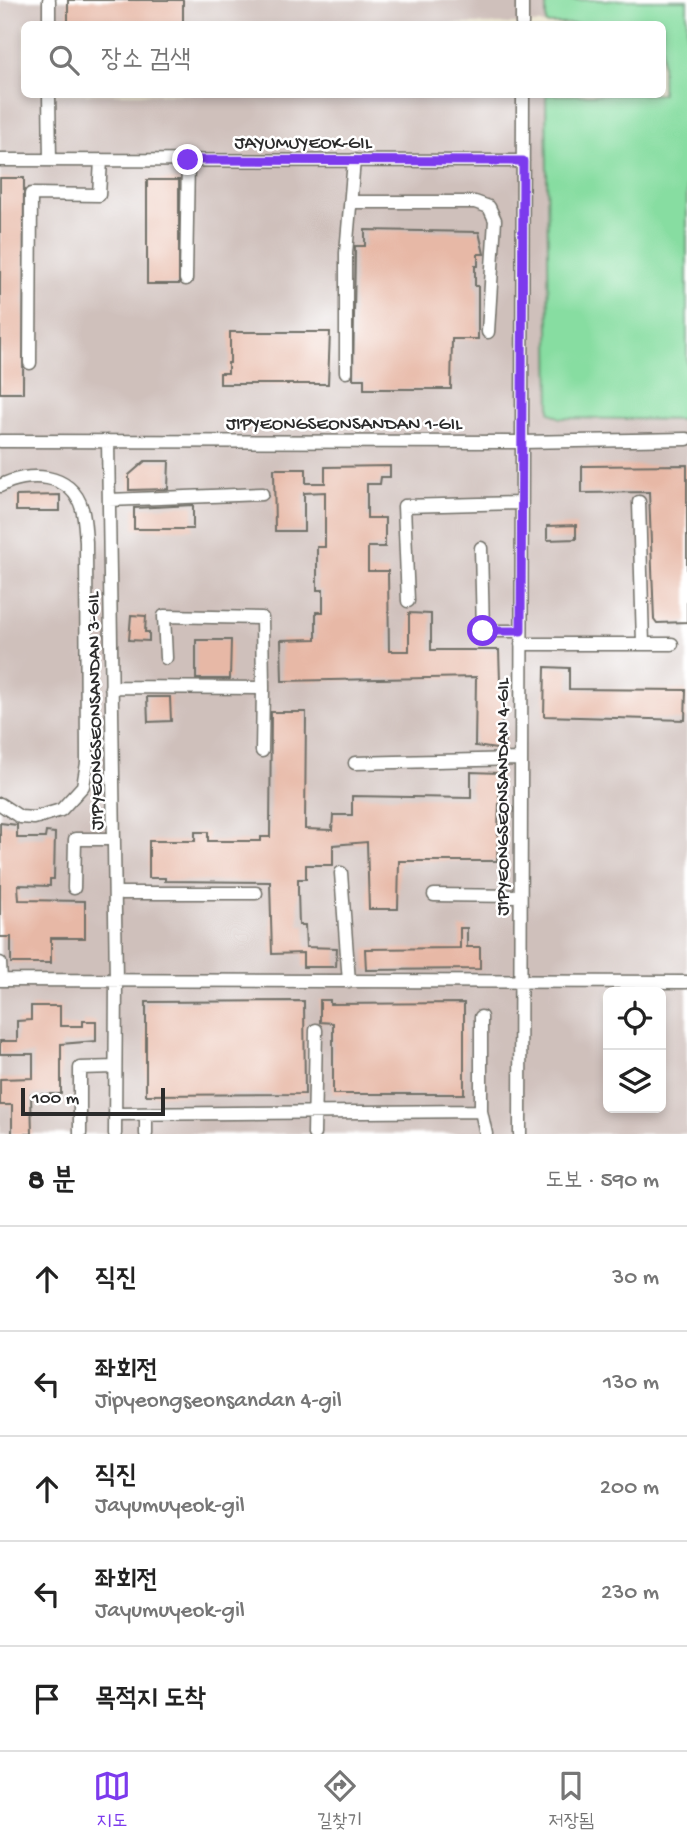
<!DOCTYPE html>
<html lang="ko">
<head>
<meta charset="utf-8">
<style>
  :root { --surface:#fff; --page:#f2f2f2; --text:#222; --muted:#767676; --line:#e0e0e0; --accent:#7c3aed }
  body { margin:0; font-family:"Gochi Hand","Poor Story",sans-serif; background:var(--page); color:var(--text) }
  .controls { position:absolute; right:21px; bottom:21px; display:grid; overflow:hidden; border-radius:10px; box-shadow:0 4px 10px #0003 }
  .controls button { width:63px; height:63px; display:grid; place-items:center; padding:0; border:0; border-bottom:2px solid var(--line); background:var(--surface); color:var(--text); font:35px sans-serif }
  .scale { position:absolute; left:21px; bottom:18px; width:144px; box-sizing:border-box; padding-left:7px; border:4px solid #2b2b2b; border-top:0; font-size:19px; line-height:24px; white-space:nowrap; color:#2b2b2b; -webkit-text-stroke:5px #fff; paint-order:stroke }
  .stop { position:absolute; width:21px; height:21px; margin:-16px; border:5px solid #7c3aed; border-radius:50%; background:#fff }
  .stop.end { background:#7c3aed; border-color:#fff; box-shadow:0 2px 7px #0008 }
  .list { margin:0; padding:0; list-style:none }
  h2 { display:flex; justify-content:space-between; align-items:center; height:91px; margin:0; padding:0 28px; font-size:30px }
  h2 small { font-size:23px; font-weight:400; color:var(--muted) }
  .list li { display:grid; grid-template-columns:46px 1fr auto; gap:21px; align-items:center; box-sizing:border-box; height:105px; padding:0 28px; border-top:2px solid var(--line) }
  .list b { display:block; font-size:26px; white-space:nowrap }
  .list p { margin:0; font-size:23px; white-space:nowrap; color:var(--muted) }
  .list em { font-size:23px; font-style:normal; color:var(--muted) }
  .icon { flex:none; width:38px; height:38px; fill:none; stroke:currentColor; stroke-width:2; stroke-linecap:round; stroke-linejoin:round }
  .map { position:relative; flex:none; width:687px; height:1134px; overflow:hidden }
  .search { position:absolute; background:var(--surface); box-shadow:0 4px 10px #0003; left:21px; right:21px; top:21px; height:77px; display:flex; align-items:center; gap:18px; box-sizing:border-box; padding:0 24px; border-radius:10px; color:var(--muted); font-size:26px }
  .sheet { height:616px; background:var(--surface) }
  nav { display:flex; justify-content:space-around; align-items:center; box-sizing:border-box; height:98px; border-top:2px solid var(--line); background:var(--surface); font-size:19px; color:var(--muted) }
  nav a { display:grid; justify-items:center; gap:4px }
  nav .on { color:var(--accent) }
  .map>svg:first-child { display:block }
  .industrial { fill:#cfc0bb; fill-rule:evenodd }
  .green { fill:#87dda1; stroke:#598466; stroke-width:2 }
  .building { fill:#e7b8a6 }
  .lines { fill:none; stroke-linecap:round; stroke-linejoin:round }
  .minor-casing { stroke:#716f67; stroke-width:15 }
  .minor { stroke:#fff; stroke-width:12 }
  .route { stroke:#7c3aed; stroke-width:9 }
  .labels { text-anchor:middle; stroke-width:5; stroke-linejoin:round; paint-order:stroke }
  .street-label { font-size:19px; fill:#2b2b2b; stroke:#fff }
</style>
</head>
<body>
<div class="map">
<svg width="687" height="1134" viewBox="0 0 687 1134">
  <rect width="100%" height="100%" fill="#fff"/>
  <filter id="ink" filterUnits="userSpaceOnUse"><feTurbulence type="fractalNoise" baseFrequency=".0143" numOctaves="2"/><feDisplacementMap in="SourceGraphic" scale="14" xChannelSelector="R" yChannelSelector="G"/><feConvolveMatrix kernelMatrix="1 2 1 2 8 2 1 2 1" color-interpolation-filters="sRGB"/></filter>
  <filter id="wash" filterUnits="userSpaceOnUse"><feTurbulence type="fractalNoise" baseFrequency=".00686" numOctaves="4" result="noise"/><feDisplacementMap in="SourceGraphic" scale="28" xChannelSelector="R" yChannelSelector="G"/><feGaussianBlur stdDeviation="1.57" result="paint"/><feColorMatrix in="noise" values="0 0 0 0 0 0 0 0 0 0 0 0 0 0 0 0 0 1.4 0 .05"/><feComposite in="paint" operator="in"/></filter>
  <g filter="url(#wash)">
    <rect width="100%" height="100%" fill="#f2ecd7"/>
    <path class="industrial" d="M0 0H687V1134H0ZM24 24H662V94H24ZM608 992H661V1108H608Z"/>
    <path class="green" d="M546 0H687V420L560 418 550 412 546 95 662 94V24H546Z"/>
    <g id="blocks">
      <path class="building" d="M68 0H183V24H68Z
        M0 178H24L23 393H0Z
        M147 180H179V284H147Z
        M365 230 479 232 484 254H478V266H475V286H478V339H452L451 389H364V379H353L355 253V246H365Z
        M230 332H330L328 384H220V373H228V363H230Z
        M145 461H169L168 489 129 490V475Z
        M687 465V622L657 623 654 619 649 492 582 493V466Z
        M390 466V477H381L380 484H367V518H385V547H368V571H388L389 651H409V613L431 614V650H499L500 681 504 682 501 735H505L504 750 475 746 476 677 282 681 281 640 316 639V612H323V590H317V547H325V492L304 493V531H275L274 469H306V483H325V467Z
        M60 495V511H16V496Z
        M193 505V529H134V508Z
        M576 525V539L547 540V526Z
        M131 615 146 616 145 632H149V641L129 640Z
        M196 640H231L230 679H196Z
        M545 667 569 668V689L686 690 685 720 544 716Z
        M147 697H170L171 721 148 722Z
        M271 712H306L305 829 332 830 333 815H352V796L471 798V772L500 773 497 861H399L398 909H369L367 842 333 845V865H306V879H298V891L299 925H305L306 947 337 948 336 967H303V953L272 954 270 882 165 881V878H149V841H195V832H208V841H261V837H270Z
        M0 823 17 825V838H45L46 832 55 833 54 879H50V886L18 885 19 900 85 901V938H51V963H11V937H0Z
        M460 928H467V947H480V969L366 970 365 949 460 948Z
        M320 1000H330V1004L464 1003V1094H333V1023L320 1022Z
        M304 1001 305 1094 146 1095V1002Z
        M31 1006H60V1026H83V1021H96V1041L61 1044V1094H31L32 1134H12V1105H0V1079L33 1078V1054H0V1041H17V1021L31 1020Z"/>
    </g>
  </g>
  <g filter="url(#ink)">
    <use href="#blocks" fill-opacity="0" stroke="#716f67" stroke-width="2"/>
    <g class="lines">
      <g class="minor-casing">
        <path id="minor" d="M49 0V24
          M522 0V24
          M49 94 50 160
          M0 160 523 161
          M350 202H475L489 207 495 220 488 332
          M186 279 188 160
          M30 363 31 194 99 195 101 160
          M346 372V253L354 160
          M0 441 521 442 687 439
          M108 441 116 980 115 1134
          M0 486C27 471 72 472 82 509 85 519 85 531 86 542L87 763 83 786 61 810 34 818 20 817 0 804
          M109 500 262 494
          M639 502 643 644
          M481 548 483 631H521
          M408 601 404 506 521 503
          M521 644H672
          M166 658 164 616 262 618 263 688
          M111 687 263 688 262 751
          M355 763 520 759
          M341 873 349 982
          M74 888 75 839H114
          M115 893H256
          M434 895 520 896
          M0 963 1 980
          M0 980 687 982
          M481 1017V1111L486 1134
          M115 1114 481 1111
          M80 1134V1068L115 1067
          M146 1134V1114
          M314 1134 316 1030
          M520 1134 523 94"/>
      </g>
      <use href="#minor" class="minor"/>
    </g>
  </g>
  <g class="lines" filter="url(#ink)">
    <path class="route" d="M188 160 523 161 521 631H483"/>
  </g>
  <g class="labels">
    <g class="street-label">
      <text x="303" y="148">JAYUMUYEOK-GIL</text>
      <text x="344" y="429">JIPYEONGSEONSANDAN 1-GIL</text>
      <text transform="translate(93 711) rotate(-91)" y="7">JIPYEONGSEONSANDAN 3-GIL</text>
      <text transform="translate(501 797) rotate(-90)" y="7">JIPYEONGSEONSANDAN 4-GIL</text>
    </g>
  </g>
</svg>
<div class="controls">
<button><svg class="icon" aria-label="locate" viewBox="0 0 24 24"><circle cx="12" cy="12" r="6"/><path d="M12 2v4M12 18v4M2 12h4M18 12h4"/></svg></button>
<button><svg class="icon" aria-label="layers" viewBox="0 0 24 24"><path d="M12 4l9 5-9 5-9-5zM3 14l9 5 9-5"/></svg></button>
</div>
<div class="scale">100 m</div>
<div class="stop" style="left:483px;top:631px"></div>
<div class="stop end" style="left:188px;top:160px"></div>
<div class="search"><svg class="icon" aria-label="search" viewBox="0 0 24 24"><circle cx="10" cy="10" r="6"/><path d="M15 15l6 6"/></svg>장소 검색</div>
</div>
<section class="sheet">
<h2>8 분<small>도보 · 590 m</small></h2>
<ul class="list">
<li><svg class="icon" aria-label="ahead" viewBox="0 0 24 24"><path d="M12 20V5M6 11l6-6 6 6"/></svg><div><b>직진</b></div><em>30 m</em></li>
<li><svg class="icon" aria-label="left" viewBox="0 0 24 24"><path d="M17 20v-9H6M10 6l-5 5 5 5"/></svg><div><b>좌회전</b><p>Jipyeongseonsandan 4-gil</p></div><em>130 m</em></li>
<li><svg class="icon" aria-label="ahead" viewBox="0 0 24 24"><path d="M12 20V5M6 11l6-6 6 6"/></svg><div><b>직진</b><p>Jayumuyeok-gil</p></div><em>200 m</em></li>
<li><svg class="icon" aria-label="left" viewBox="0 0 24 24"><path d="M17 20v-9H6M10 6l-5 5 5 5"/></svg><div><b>좌회전</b><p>Jayumuyeok-gil</p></div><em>230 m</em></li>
<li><svg class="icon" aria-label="arrive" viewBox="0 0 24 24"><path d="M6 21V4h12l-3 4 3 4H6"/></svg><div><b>목적지 도착</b></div></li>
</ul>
</section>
<nav>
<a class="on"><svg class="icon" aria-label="map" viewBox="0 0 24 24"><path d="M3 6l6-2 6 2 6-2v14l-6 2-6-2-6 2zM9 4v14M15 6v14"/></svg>지도</a>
<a><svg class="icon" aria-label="directions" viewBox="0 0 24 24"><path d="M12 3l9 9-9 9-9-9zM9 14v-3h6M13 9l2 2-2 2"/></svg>길찾기</a>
<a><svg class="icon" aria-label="saved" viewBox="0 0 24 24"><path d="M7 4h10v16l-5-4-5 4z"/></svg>저장됨</a>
</nav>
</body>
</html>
